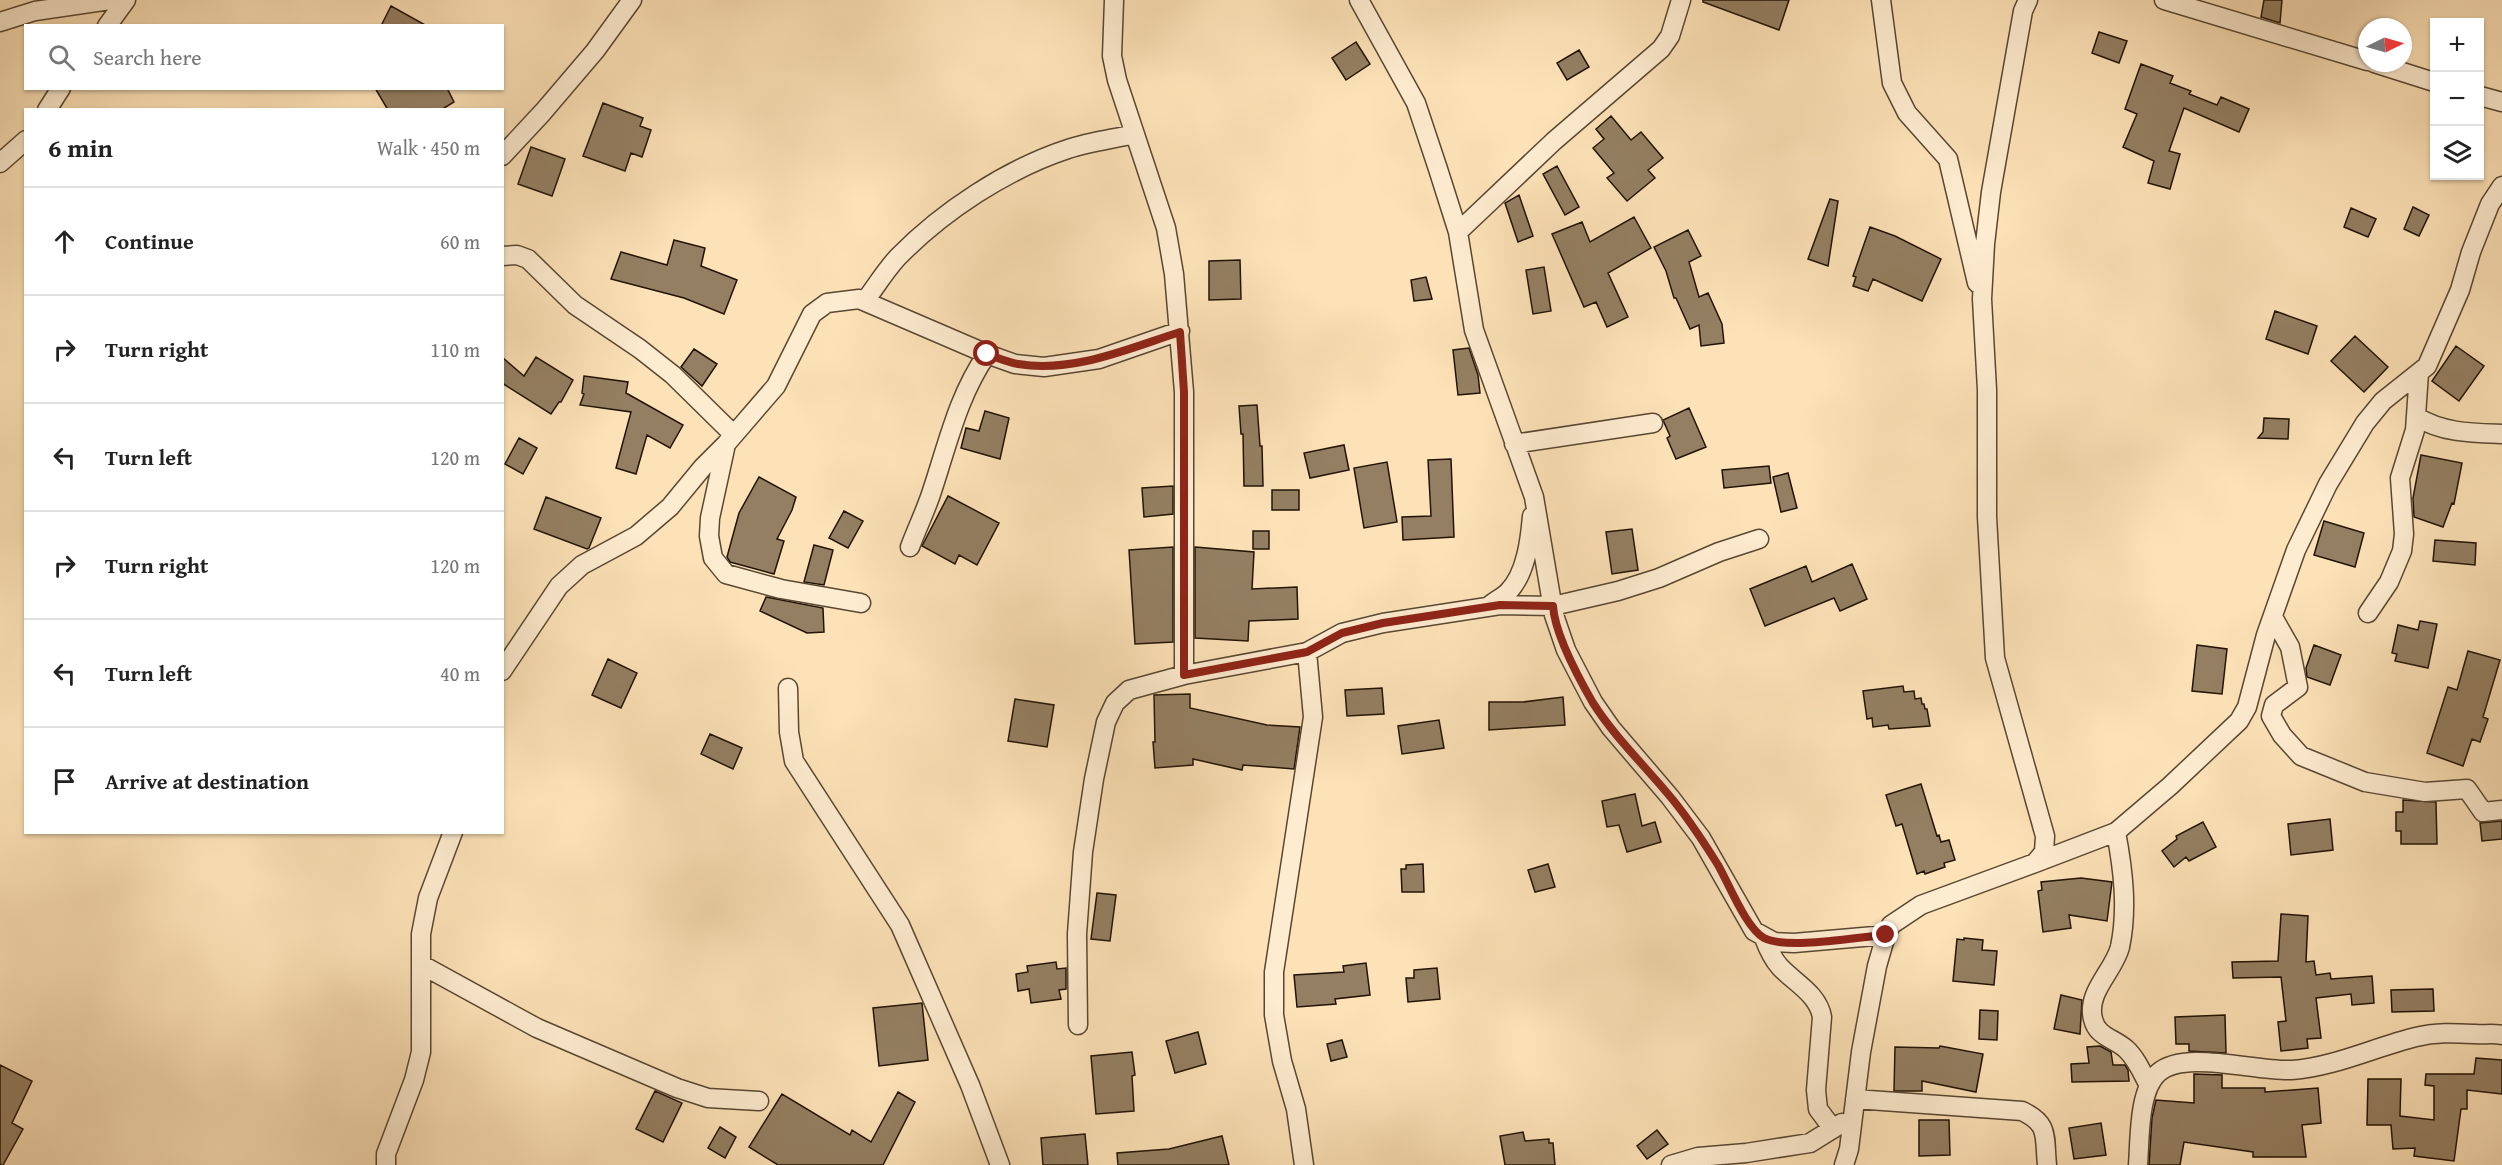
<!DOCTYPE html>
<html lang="en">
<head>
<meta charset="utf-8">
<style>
  :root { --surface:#fff; --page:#f6f6f6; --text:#222; --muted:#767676; --line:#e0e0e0 }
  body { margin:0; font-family:"Gentium Book Plus",serif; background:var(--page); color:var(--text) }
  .controls { position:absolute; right:18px; top:18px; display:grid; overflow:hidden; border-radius:0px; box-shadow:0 2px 4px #0004 }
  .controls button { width:54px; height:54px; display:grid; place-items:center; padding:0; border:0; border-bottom:2px solid var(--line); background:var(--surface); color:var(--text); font:30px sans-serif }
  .compass { position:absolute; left:2358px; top:18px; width:54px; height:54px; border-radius:50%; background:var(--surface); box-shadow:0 2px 4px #0004; rotate:85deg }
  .stop { position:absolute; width:18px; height:18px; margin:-14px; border:4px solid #8f2418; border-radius:50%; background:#fff }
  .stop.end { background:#8f2418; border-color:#fff; box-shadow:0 2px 6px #0008 }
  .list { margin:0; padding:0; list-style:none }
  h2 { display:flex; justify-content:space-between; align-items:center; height:78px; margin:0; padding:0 24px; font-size:26px }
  h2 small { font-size:20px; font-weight:400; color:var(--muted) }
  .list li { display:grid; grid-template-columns:39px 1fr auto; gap:18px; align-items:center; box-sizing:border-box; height:108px; padding:0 24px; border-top:2px solid var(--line) }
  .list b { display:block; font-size:22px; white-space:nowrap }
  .list em { font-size:20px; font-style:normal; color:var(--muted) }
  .icon { flex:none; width:33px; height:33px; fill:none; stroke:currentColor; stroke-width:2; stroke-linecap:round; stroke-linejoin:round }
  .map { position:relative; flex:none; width:2502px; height:1165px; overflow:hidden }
  .search { position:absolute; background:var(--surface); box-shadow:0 2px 4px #0004; left:24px; top:24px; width:480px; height:66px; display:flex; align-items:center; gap:15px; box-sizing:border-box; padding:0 21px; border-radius:0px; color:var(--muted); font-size:22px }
  .panel { position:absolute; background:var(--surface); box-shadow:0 2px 4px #0004; left:24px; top:108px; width:480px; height:726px; border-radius:0px }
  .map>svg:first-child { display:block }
  .building { fill:#947f62; stroke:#221306; stroke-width:1.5 }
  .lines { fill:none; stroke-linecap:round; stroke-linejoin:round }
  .street-casing { stroke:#594732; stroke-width:21 }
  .street { stroke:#feecd0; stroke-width:18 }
  .route { stroke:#8f2418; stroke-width:8 }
</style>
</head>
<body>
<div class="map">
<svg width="2502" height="1165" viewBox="0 0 2502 1165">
  <rect width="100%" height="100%" fill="#fde2b7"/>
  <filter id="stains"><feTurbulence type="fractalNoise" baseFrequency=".00333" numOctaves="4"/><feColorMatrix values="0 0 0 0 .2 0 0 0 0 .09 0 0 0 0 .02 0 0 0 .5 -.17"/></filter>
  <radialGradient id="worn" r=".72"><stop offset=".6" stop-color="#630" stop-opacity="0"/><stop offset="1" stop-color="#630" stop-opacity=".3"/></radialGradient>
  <path class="building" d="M1703 0H1789L1779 30 1703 2Z
    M2264 0H2282L2280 23 2261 17Z
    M391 6 427 26H381Z
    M2099 32 2127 41 2119 63 2092 53Z
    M1356 42 1370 64 1346 80 1332 58Z
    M1579 50 1589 67 1567 80 1557 63Z
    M2141 64 2173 76 2170 83 2191 91 2189 94 2217 105 2221 97 2249 109 2239 132 2184 108 2169 151 2180 154 2170 189 2148 183 2154 161 2123 147 2137 114 2125 109Z
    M375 88H447L454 102 441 110H388Z
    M603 103 643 118 640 126 651 130 642 157 631 153 625 171 583 156Z
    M1611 116 1631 140 1641 132 1663 158 1648 170 1655 178 1627 201 1607 178 1614 173 1593 148 1604 139 1596 129Z
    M531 147 565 159 552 196 518 184Z
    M1557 166 1579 207 1565 215 1543 174Z
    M1519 195 1533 236 1518 242 1505 203Z
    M1830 199 1838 201 1828 266 1808 259Z
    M2413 207 2429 215 2419 236 2404 229Z
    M2351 208 2376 219 2368 237 2344 227Z
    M1634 217 1651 248 1608 273 1628 317 1607 327 1596 302 1584 307 1552 234 1582 222 1590 242Z
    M1870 227 1895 236 1941 259 1922 301 1873 279 1868 291 1853 286 1856 277 1853 276Z
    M1688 230 1701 256 1689 262 1699 297 1708 293 1722 324 1724 343 1701 346 1699 325 1690 329 1676 298H1674L1666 271 1654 247Z
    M674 240 705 248 701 266 737 280 724 314 684 298 611 279 621 252 667 265Z
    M1240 260 1241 299 1209 300V261Z
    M1544 267 1551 311 1533 314 1526 270Z
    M1426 277 1432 299 1414 301 1411 280Z
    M2275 311 2317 326 2308 354 2266 339Z
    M2355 336 2388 367 2364 392 2331 361Z
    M2456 346 2484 366 2459 401 2432 381Z
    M1469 348 1478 375 1480 393 1458 395 1453 350Z
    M694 349 717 364 702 386 681 367Z
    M502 357 524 376 536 357 573 380 561 402H559L551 414 502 383Z
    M584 376 628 382 626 393 683 425 670 448 647 435 636 474 616 468 631 412 580 405 584 394 582 393Z
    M1257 405 1260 446H1262L1263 486H1244L1243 434H1241L1239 406Z
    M1689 408 1706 447 1676 459 1667 438 1670 436 1663 420Z
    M985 411 1009 418 1000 459 961 448 966 428 979 431Z
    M2264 418 2289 419 2288 439 2258 438 2263 432Z
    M519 438 537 448 523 474 505 464Z
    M1344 445 1349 470 1310 478 1304 453Z
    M2421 455 2462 463 2454 504 2452 503 2443 527 2414 517 2413 498Z
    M1451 459 1454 537 1403 540 1402 517 1431 516 1428 460Z
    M1387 462 1397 522 1364 528 1354 468Z
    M1769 466 1771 483 1724 488 1722 470Z
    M1788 473 1797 508 1781 512 1773 477Z
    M759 477 796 497 792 510 777 539 784 541 774 574 730 562 727 557 739 513Z
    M1173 486V514L1144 517 1142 488Z
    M1272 490H1299V510H1272Z
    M948 496 999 523 977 565 959 555 955 564 922 546Z
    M546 497 601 518 589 548 587 549 534 529Z
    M844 511 863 521 848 548 829 538Z
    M2324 521 2364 533 2355 567 2314 555Z
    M1632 529 1638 570 1612 574 1606 532Z
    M1253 531H1269V549H1253Z
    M2435 540 2476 543 2475 565 2433 561Z
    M814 545 833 550 824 585 804 582Z
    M1173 547V642L1135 644 1129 550Z
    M1195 547 1254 552 1252 589 1297 587 1298 619 1249 621 1248 641 1195 638Z
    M1852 564 1867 599 1840 611 1834 598 1765 626 1750 589 1806 566 1812 582Z
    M766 597 823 608 824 632 807 633 760 611Z
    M2420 621 2437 624 2428 668 2395 661 2397 654 2392 653 2398 625 2418 630Z
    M2197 645 2227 649 2222 694 2192 691Z
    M2314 645 2341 655 2330 685 2307 677 2306 668Z
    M2468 651 2500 660 2483 717 2488 719 2480 742 2472 739 2463 766 2427 753 2448 687 2457 690Z
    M608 659 637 673 621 708 592 695Z
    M1903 686 1904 692 1914 691 1915 699 1921 698 1922 704H1924L1925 709H1927L1930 726 1889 729 1888 725 1873 727 1872 718 1867 719 1863 691Z
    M1382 688 1384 714 1347 716 1345 690Z
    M1190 694V708L1267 725 1300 727 1294 769 1243 765 1242 770 1193 759V765L1155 768 1153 742H1155L1154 695Z
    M1563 697 1565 725 1489 730V702H1523Z
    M1015 699 1054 705 1047 747 1008 741Z
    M1439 720 1444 748 1402 754 1398 726Z
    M710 734 742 748 733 769 701 754Z
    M1921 784 1937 836 1939 835 1941 842 1949 840 1955 860 1944 863 1945 867 1925 874 1924 871 1917 874 1902 824 1896 826 1886 795Z
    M1635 794 1642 826 1655 822 1661 842 1627 852 1619 825 1607 827 1602 801Z
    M2403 800 2436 802 2437 844H2401V831H2396V812H2403Z
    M2330 819 2333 850 2291 855 2288 824Z
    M2502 821V839L2482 841 2480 823Z
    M2203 822 2216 847 2189 861 2186 857 2174 867 2162 851 2177 839 2176 836Z
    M1423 864 1424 892H1402L1401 869H1406V865Z
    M1548 864 1555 887 1535 892 1528 870Z
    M2081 878 2112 882 2107 921 2069 915 2071 928 2043 932 2038 891 2042 890 2041 882Z
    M1097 893 1116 895 1110 941 1091 939Z
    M2281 914 2308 916 2306 962 2314 961 2316 975 2330 973 2331 979 2372 976 2374 1003 2352 1005 2351 994 2316 998 2321 1038 2307 1039 2308 1048 2281 1051 2278 1022 2286 1021 2281 977 2233 978 2232 962 2278 961Z
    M1964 938 1983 940 1982 950 1997 951 1994 985 1953 981 1957 939 1964 940Z
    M1056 962 1057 969 1066 968V989L1059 990 1061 999 1031 1003 1029 989 1018 991 1016 974 1028 972 1027 966Z
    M1366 963 1370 995 1335 999 1336 1004 1297 1007 1294 975 1344 972 1343 966Z
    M1437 968 1440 999 1408 1002 1406 978H1414V970Z
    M2433 989 2434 1011 2392 1012 2391 990Z
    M2061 995 2082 1000 2080 1034 2054 1029Z
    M922 1003 928 1060 879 1066 873 1008Z
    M1980 1010 1998 1011 1997 1040 1979 1039Z
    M2225 1015 2226 1053 2189 1051V1044H2176L2175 1017Z
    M1198 1032 1206 1064 1175 1073 1166 1041Z
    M1342 1040 1347 1057 1331 1061 1327 1044Z
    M1940 1046 1983 1054 1976 1092 1922 1081V1091H1894L1895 1047 1939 1048Z
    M2100 1046 2111 1052 2113 1065H2125L2128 1070 2129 1081 2072 1082 2071 1064 2089 1063 2087 1047Z
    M1132 1052 1135 1075 1132 1076 1134 1111 1096 1114 1091 1056Z
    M2476 1058 2502 1060V1094L2467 1090V1109H2461L2454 1161 2414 1156 2415 1148 2393 1149 2391 1125H2367L2368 1079H2401L2400 1116 2434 1120V1086L2425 1085 2426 1074H2474Z
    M0 1065 32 1081 12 1123 23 1129 3 1165H0Z
    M2194 1074 2222 1075V1088H2265V1092L2318 1088 2321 1123 2302 1125 2306 1157H2253V1152L2184 1142 2180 1165H2149L2152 1118 2156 1100 2194 1103Z
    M655 1091 682 1103 663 1142 636 1129Z
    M898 1092 915 1102 883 1165H778L749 1147 782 1094 850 1135 852 1130 871 1142Z
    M1919 1120H1949L1950 1155 1919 1156Z
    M2101 1123 2106 1155 2074 1159 2069 1128Z
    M720 1127 736 1137 725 1158 708 1148Z
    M1657 1130 1668 1144 1647 1159 1637 1146Z
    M1523 1132 1525 1141 1549 1139V1143H1553L1555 1165H1505L1500 1136Z
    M1085 1134 1088 1165H1043L1041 1138Z
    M1222 1136 1229 1165H1118L1117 1153 1169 1149Z"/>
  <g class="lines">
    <g class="street-casing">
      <path id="street" d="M1114 0 1112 56 1117 80 1166 228 1174 274 1184 392V675
        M1359 0 1416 103 1438 169 1458 232 1474 330 1534 497 1554 615 1566 650 1593 702 1611 728 1670 797 1701 838 1754 931 1774 942 1794 943 1886 935
        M1881 0 1892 83 1907 113 1948 159 1977 283
        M2164 0 2367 61
        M0 22 35 11 110 0
        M107 26 126 0
        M2374 63 2434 82
        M2480 96 2502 102
        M47 110 61 88
        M502 156 543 112 595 51 632 0
        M0 163 26 140
        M1458 232 1554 141 1661 49 1670 36 1681 0
        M502 256 517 255 528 259 575 305 640 349 673 375 734 435
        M865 301C876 286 886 270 898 257 943 211 1007 169 1068 149 1089 142 1113 139 1135 134
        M2417 417C2443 433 2472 433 2502 434
        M726 444 710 518 709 536 713 558 726 574 781 589 861 603
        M1514 444 1653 423
        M910 547C917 528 926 510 932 491 948 443 958 396 987 354
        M1489 606C1495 601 1503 597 1508 592 1526 574 1530 540 1532 516
        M2368 613 2389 582 2402 551 2404 534 2400 478 2415 430 2419 373
        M2273 617 2290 647 2298 687 2274 705 2271 716 2282 735 2301 756 2365 782 2425 792 2467 789 2483 812 2502 810
        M502 671 559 586 582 565 636 536 670 507 703 467 726 444 776 386 812 314 827 303 859 299 987 354 1015 364 1044 367 1099 359 1180 331
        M788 688 789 732 794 761 900 925 970 1085 1000 1165
        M2116 832C2123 869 2128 909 2120 947 2114 971 2086 992 2093 1019 2097 1037 2114 1038 2126 1049 2136 1058 2142 1072 2148 1084
        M2035 863 2116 832 2170 786 2239 721 2247 707 2266 635 2296 550 2328 484 2365 423 2383 401 2427 366 2460 290 2471 252 2490 204 2502 186
        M1764 938C1768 949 1772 958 1780 967 1795 983 1818 994 1822 1017L1816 1090 1818 1109 1833 1129
        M422 965 537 1028 677 1088 708 1098 759 1101
        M1078 1025 1077 934 1083 852 1094 779 1106 722 1115 703 1129 690 1184 675 1307 652 1342 633 1383 623 1500 605 1553 606 1618 591 1659 578 1719 552 1759 539
        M1855 1099 2022 1111C2050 1124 2044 1137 2047 1165
        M386 1165V1154L414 1080 421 1052V934L428 898 453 832
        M1304 1165 1296 1109 1282 1061 1274 1015V972L1313 717 1307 652
        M1671 1165 1698 1157 1746 1153 1810 1143 1842 1123
        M1844 1165 1849 1149 1861 1052 1877 966 1886 935 1891 925 1921 905 2035 863 2044 852 2045 836 1995 658 1987 517V390L1982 299 1985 244 1991 192 2023 11 2028 0
        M2138 1165C2140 1140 2138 1091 2158 1073 2184 1049 2256 1072 2292 1070 2334 1067 2375 1047 2416 1037 2436 1032 2454 1033 2475 1034 2484 1035 2492 1033 2502 1035"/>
    </g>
    <use href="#street" class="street"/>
  </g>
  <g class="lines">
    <path class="route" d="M987 354C997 358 1007 362 1018 364 1074 373 1127 349 1180 332L1184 392V675L1307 652 1342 633 1383 623 1500 605 1553 606C1555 635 1578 677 1593 703 1614 736 1643 764 1668 794 1687 816 1703 841 1718 865 1729 884 1746 928 1764 938 1787 950 1857 937 1886 935"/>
  </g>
  <rect width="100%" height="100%" filter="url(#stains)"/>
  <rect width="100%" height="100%" fill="url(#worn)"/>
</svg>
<div class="controls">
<button>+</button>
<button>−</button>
<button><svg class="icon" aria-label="layers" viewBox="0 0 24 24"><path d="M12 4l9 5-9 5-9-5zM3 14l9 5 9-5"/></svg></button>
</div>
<svg class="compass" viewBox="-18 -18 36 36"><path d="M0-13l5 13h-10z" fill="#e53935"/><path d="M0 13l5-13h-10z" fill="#767676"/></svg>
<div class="stop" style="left:987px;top:354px"></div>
<div class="stop end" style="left:1886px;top:935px"></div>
<div class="search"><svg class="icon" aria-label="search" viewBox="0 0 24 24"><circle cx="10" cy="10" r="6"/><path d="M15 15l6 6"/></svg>Search here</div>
<section class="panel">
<h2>6 min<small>Walk · 450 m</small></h2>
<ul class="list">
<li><svg class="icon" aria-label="ahead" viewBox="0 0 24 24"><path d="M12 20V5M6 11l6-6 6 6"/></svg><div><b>Continue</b></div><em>60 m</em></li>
<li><svg class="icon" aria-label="right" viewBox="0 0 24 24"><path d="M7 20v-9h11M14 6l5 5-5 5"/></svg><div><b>Turn right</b></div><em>110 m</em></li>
<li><svg class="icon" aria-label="left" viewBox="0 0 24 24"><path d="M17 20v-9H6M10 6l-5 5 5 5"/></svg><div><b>Turn left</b></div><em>120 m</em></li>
<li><svg class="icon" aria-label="right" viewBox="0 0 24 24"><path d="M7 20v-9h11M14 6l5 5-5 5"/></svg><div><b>Turn right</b></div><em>120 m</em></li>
<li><svg class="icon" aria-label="left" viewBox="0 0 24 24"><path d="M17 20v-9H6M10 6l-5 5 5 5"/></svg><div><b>Turn left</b></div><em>40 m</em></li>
<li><svg class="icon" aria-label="arrive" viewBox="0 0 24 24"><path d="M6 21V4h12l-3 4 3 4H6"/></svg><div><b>Arrive at destination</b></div></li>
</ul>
</section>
</div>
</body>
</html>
